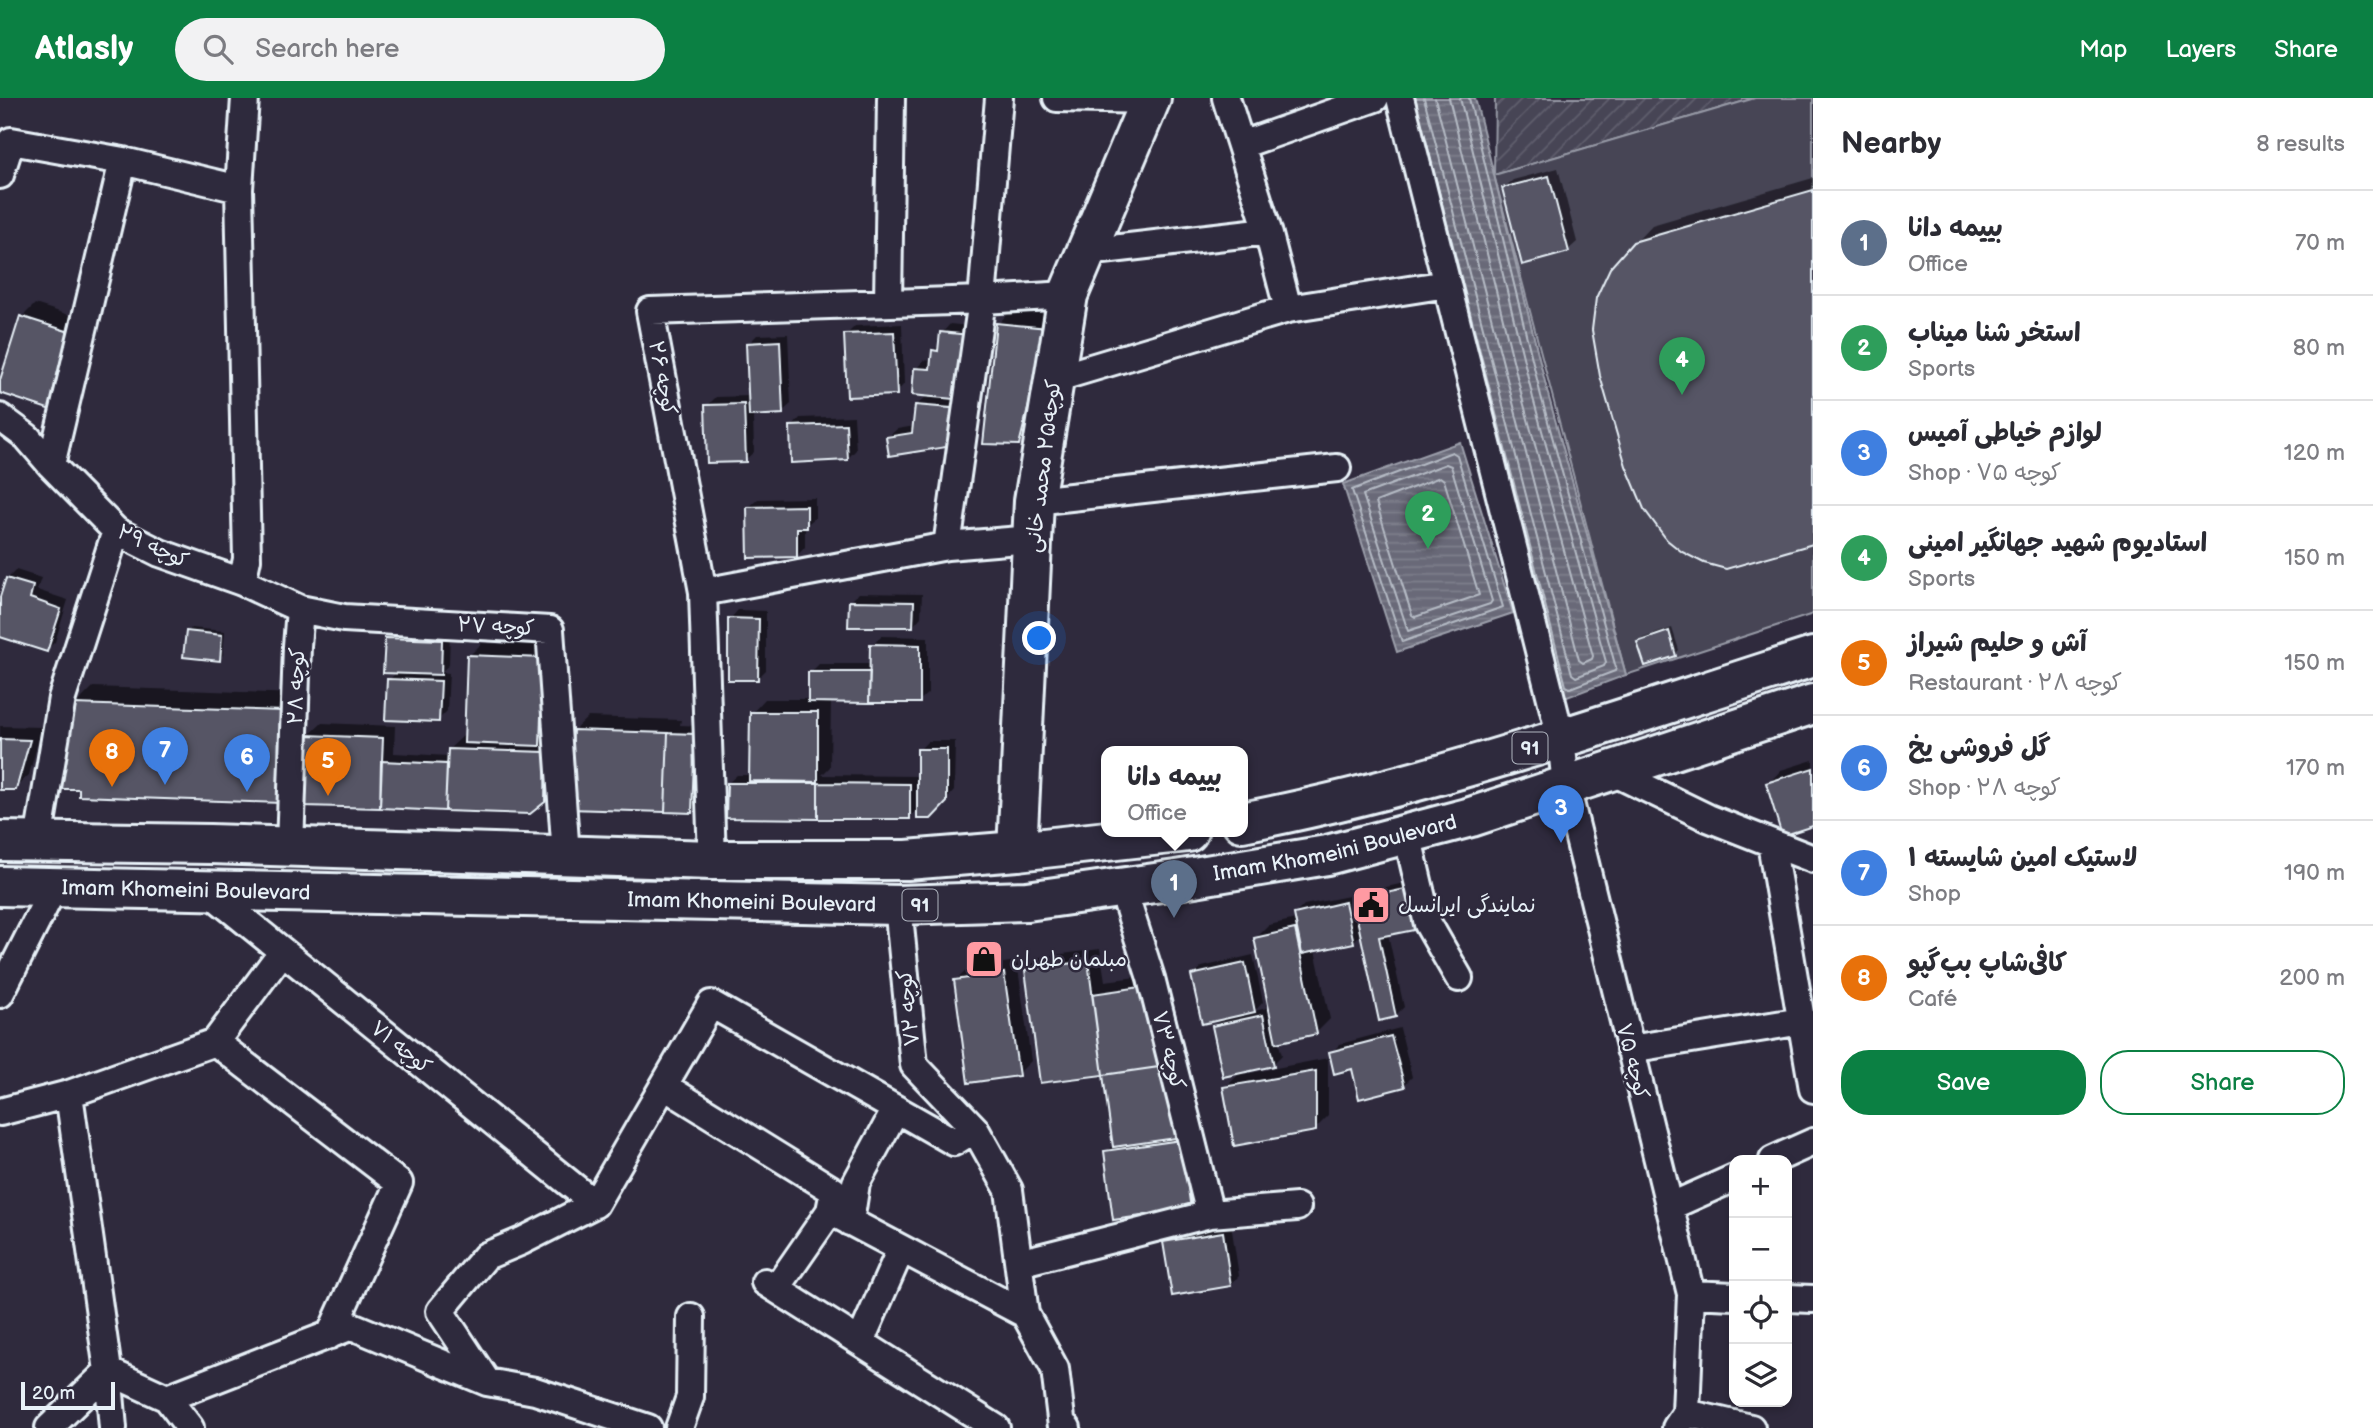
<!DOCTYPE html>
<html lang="en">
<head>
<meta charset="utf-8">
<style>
  :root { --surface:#fff; --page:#f2f2f3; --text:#2b2b33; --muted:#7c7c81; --line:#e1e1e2; --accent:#0b8043 }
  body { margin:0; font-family:"Balsamiq Sans","Playpen Sans Arabic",sans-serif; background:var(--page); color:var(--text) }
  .controls { position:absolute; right:21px; bottom:21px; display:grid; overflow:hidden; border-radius:14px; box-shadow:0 4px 10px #0003 }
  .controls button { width:63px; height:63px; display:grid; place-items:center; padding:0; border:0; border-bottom:2px solid var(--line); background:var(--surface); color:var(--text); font:35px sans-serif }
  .scale { position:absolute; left:21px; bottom:18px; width:94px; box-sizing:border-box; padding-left:7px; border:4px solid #e8f1f8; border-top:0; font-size:19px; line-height:24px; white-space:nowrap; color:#e8f1f8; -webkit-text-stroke:5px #2f2a3d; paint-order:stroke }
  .you { position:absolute; left:1040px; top:541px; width:24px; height:24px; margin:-18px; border:5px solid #fff; border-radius:50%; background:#1a73e8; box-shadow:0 0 0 10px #1a73e833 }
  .badge { display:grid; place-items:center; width:46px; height:46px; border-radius:50%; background:var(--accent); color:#fff; font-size:23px; font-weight:700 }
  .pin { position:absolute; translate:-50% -58px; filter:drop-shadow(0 2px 4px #0008) }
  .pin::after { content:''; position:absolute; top:37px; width:24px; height:21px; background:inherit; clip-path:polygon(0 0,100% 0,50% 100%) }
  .popup { position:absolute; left:1101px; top:648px; width:147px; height:91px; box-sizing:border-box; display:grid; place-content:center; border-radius:14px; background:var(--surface); filter:drop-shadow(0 2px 5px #0005); font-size:23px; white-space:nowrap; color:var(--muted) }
  .popup b { font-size:26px; color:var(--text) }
  .popup::after { content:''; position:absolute; left:50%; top:100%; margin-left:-14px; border:14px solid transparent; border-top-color:var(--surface) }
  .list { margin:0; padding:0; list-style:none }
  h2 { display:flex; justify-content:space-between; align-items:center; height:91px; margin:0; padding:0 28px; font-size:30px }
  h2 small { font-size:23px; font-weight:400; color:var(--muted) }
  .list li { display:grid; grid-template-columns:46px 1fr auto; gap:21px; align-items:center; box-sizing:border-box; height:105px; padding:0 28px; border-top:2px solid var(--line) }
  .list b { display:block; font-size:26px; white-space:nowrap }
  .list p { margin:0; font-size:23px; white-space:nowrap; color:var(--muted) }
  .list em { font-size:23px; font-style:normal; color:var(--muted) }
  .actions { display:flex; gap:14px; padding:21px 28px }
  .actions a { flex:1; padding:16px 0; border:2px solid var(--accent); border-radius:28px; text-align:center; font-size:24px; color:var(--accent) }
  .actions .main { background:var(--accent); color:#fff }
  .icon { flex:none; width:38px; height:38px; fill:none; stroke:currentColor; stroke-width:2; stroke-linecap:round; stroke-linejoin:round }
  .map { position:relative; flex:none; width:1813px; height:1330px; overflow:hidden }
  header { display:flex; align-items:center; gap:42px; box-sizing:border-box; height:98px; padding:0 35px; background:var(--accent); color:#fff }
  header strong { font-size:33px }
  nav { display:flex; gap:38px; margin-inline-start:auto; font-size:24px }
  .search { width:490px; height:63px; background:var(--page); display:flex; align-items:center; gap:18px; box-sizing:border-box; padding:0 24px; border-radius:38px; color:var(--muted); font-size:26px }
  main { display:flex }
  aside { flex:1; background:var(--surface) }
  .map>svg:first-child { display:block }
  .garden { fill:url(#garden-furrows); stroke:#979aa6; stroke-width:2 }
  .pitch { fill:#464455; stroke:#979aa6; stroke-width:2 }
  .water { fill:url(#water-rules); stroke:#9c9fab; stroke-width:2 }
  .shadow { fill:#0007 }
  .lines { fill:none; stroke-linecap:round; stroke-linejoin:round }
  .shore { stroke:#b5bbc5; stroke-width:2 }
  .building { fill:#575565; stroke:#e8f1f8; stroke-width:2 }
  .street-casing { stroke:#e8f1f8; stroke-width:32 }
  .secondary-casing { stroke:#e8f1f8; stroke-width:44 }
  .primary-casing { stroke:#e8f1f8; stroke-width:44 }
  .street { stroke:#2f2a3d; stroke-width:26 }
  .secondary { stroke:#2f2a3d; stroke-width:38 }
  .primary { stroke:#2f2a3d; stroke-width:38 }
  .labels { text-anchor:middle; stroke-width:5; stroke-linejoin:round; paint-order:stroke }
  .shield { fill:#2f2a3d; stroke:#b0b5c0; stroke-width:2 }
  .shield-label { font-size:19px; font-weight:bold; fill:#e8f1f8 }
  .street-label { font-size:21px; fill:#e8f1f8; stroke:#2f2a3d }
  .poi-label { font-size:21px; fill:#e8f1f8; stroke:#2f2a3d; text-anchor:start }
</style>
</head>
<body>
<header>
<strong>Atlasly</strong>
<div class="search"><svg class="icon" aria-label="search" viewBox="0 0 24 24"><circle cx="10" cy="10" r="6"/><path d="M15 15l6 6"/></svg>Search here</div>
<nav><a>Map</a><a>Layers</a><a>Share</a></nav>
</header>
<main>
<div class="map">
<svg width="1813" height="1330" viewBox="0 0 1813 1330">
  <defs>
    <pattern id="garden-furrows" width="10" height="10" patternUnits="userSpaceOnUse" patternTransform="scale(1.75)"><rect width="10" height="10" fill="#464455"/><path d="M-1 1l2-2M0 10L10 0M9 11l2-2" fill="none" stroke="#615f6e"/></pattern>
    <pattern id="water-rules" width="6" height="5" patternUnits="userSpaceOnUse" patternTransform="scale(1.75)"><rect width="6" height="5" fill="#696978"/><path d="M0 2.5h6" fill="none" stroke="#7e7f8c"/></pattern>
  </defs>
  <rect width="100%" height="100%" fill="#2f2a3d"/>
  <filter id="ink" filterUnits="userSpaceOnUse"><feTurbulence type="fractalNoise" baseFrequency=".0143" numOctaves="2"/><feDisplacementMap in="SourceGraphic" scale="14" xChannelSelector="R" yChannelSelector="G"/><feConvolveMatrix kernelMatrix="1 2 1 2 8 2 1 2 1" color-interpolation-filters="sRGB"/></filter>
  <g filter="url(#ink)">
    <path class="garden" d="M1495 0H1755L1494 77Z"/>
    <path class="pitch" d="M1755 0H1813V516L1626 577 1494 77Z"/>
    <path class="water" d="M1408 0H1475L1548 296 1626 577 1562 601Z
      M1460 344 1513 515 1397 554 1343 386Z"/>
    <path class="shadow" d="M1558 70 1577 144 1568 152 1504 90 1513 82Z
      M1813 80V444L1634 146 1652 127Z
      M35 206 91 224 0 294 22 219Z
      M1011 212 1060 217 1032 332 1018 346 998 226Z
      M902 226 904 286 896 295 846 237 855 228Z
      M950 226 978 229 967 336 888 339 897 331 915 328 917 307 928 297 916 271 924 262 932 263 933 253 941 246 942 235Z
      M788 236 791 306 782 314 753 316 754 354 745 362 707 308 716 299 750 298 748 246 757 237Z
      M854 318 856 352 847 361 792 329 800 320Z
      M815 400V420L805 428V449L797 458 749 409 758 401Z
      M16 472 41 480 37 492 68 502 55 544 46 552 0 537V504L8 480Z
      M859 495 922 496 921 519 913 528 850 504Z
      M738 512 766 513V572L758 580 730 521Z
      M191 530 225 533 223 557 219 561 188 534Z
      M1672 530 1679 552 1675 556 1639 544 1643 540Z
      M395 532 450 534 449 567 441 574 449 575 447 613 438 622 389 582 397 574 386 541Z
      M881 538 928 539V595L919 603H831L830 669 822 677 919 678V652L928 643H955L954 693 939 710H919L910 719 728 685 737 677H751L752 615 765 601H810V575L819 566H872V547Z
      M482 545 555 548 552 633 544 641H559L557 689 543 703 530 714 305 706 308 638 322 625 395 628 394 655 449 658V651L463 638H466L469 558Z
      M93 589 301 596 298 686 76 606Z
      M588 619 681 622 680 627 703 628 700 705 691 713 574 632Z
      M0 628 42 629 29 677 15 690H0Z
      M1813 662V726L1768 686 1781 672Z
      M1423 781 1388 836 1404 909 1395 918 1362 835 1353 844 1315 852 1330 921 1317 934 1278 943 1282 957 1273 966 1244 972 1245 976 1328 960V1018L1315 1031 1225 990 1242 973 1214 928 1222 920 1193 877 1202 869 1253 857 1263 904 1255 913 1270 909 1256 840 1269 827 1296 821 1295 816 1304 807 1354 797 1355 802 1363 794Z
      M1100 851 1105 883 1160 876 1203 1096 1190 1109 1106 1054 1114 1046 1104 975 1026 872 1040 859Z
      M1017 863 1031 963 1018 976 955 883 969 870Z
      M1400 930 1412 979 1404 987 1331 955 1340 946Z
      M1231 1126 1239 1178 1230 1187 1165 1145 1173 1136Z"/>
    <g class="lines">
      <path class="shore" d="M1424 0 1572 576 1576 579 1604 568 1606 564 1533 300 1460 0
        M1435 0 1579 562 1583 565 1592 561 1593 558 1523 303 1449 0
        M1419 16 1566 588 1570 590 1615 573 1616 570 1541 298 1469 0
        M1452 354 1457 357 1503 509 1402 544 1352 392Z
        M1446 366 1451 368 1492 503 1490 506 1408 533 1363 397Z
        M1440 379 1444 382 1479 497 1415 519 1412 517 1376 404Z"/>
    </g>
    <path class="building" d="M1549 78 1569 154 1522 167 1502 90Z
      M1813 92V446L1726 471 1704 465 1682 454 1667 442 1644 411 1626 368 1600 278 1592 232 1596 200 1610 170 1633 144Z
      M20 218 79 237 54 313 0 295V282Z
      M996 225 1048 230 1019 347 983 346Z
      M894 234 897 297 847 299 844 236Z
      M940 234 970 237 964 302 912 297 914 270 930 271 932 252 938 253Z
      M780 243 783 316 749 318 746 245Z
      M744 306 746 364 707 365 705 307Z
      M915 307 963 311 959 347 889 358 886 339 912 335Z
      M846 326 848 362 791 365 790 328Z
      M807 408V430H797V459L748 460 747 409Z
      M6 480 33 488 30 500 61 511 47 554 0 539V499Z
      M849 503 914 504 913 529H848Z
      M728 520 759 521 758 582H728Z
      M186 533 222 537 220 563 183 559Z
      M1669 533 1676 558 1645 568 1637 544Z
      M385 540 442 542 441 577 383 575Z
      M870 546 920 547V605H869Z
      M467 557 543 560 540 648 464 645Z
      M808 574H870L869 605 808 604Z
      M387 581 441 583 439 624 385 622Z
      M74 606 284 613 281 705 79 698V691H57Z
      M750 614H818V684L749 683Z
      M573 632 668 635 665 714 569 711Z
      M668 635 695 636 692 715 665 714Z
      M307 637 383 640 380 710 304 708Z
      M0 641 30 642 16 692H0Z
      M448 651 546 654 545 704 530 716 445 713Z
      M917 651H947V704L931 721H917Z
      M381 663 447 666 445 713 380 710Z
      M1813 670V728L1782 738 1766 685Z
      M727 685H818V721L726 720Z
      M818 685 910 686V721H818Z
      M1415 789 1424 830 1379 839 1396 919 1379 923 1353 802Z
      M1345 804 1354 845 1302 856 1294 816Z
      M1295 831 1317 936 1276 945 1254 840Z
      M1088 863 1103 977 1040 985 1025 872Z
      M1245 865 1255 914 1202 926 1191 877Z
      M1004 875 1019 978 968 985 954 882Z
      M1147 888 1166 968 1103 977 1092 896Z
      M1263 917 1274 968 1223 979 1212 928Z
      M1391 938 1405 989 1359 1001 1352 971 1334 976 1329 954Z
      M1166 968 1176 1040 1113 1049 1103 977Z
      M1316 973V1033L1234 1048 1223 989Z
      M1181 1042 1191 1111 1113 1122 1104 1053Z
      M1223 1134 1231 1188 1172 1198 1163 1144Z"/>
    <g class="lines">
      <g class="street-casing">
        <path id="street" d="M999 0 982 202 947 448 1032 441
          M1057 0 1150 2
          M1226 0 1268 133
          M1400 0 1561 640 1566 688 1691 1196 1734 1198
          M1241 47 1375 0
          M123 63 239 91
          M0 77 11 43 123 63 51 367
          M1086 154 1268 133 1288 211
          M888 205 891 0
          M1054 281 1288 211 1447 186
          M0 319 27 339 51 367 116 433 160 455 242 484 300 511 344 520 550 532 566 758
          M1034 403 1337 370
          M242 484 247 461 239 91 245 0
          M703 494 947 448
          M1611 673 1708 720 1813 761
          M1407 736 1428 826 1459 880
          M38 743 62 600 116 433
          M1771 745 1813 991
          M290 749 297 548 300 511
          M712 762 703 494 650 213 982 202 1068 197
          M1122 789 1151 880 1210 1116
          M207 792 595 1106
          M898 807 914 967 975 1031 1009 1092 1025 1216 1055 1271 1062 1329 1067 1330
          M0 896 54 789
          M215 944 399 1085 330 1237
          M1630 951 1802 923
          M664 988 834 1093 830 1113 1025 1216
          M69 996 108 1273 113 1330
          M0 1014 69 996 215 944 282 854
          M1773 1062 1813 1044
          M1669 1109 1734 1080
          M850 1124 856 1085 896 1011
          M1019 1165 1210 1116 1297 1109
          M765 1184 996 1330
          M776 1191 830 1113
          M1787 1200 1813 1201
          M860 1244 901 1151
          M487 1284 440 1213 486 1158 522 1143 595 1106 711 906 954 1044 975 1031
          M167 1300 352 1228 487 1284 535 1293 648 1330
          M1686 1315 1751 1330
          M49 1330 108 1273 167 1300 190 1330
          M679 1330 690 1299 691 1219
          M1676 1330 1686 1315 1691 1196"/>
      </g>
      <g class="secondary-casing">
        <path id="secondary" d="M1017 753 1034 403 1068 197 1151 0"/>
      </g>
      <g class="primary-casing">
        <g id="primary">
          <path d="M1242 724C1437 687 1624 619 1813 559"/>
          <path d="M0 743 210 746 712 762H907L1017 753 1188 734"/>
          <path id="s1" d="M0 788 898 807 1027 803 1176 782 1327 757 1471 719 1813 606"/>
        </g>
      </g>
      <use href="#street" class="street"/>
      <use href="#secondary" class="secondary"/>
      <use href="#primary" class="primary"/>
    </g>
  </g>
  <defs>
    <g id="civic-square" transform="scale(2.0125)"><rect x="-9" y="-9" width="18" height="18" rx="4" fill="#ff9aa2" stroke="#2f2a3d"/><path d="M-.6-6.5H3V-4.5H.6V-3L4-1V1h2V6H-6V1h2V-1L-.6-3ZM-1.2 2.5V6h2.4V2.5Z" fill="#111"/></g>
    <g id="shop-square" transform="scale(2.0125)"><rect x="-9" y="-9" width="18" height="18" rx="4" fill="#ff9aa2" stroke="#2f2a3d"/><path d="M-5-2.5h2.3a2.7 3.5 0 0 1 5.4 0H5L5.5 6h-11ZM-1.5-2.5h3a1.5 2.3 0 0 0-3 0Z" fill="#111"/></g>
  </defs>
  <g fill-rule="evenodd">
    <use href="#civic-square" x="1371" y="807"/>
    <use href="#shop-square" x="984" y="861"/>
  </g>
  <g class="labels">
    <g class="shield">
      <rect x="1512.5" y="634.5" width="35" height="31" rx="5"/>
      <rect x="902.5" y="791.5" width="35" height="31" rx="5"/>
    </g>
    <g class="shield-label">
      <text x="1530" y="657">91</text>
      <text x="920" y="814">91</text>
    </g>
    <g class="street-label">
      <text transform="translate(663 280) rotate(79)" y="7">کوچه ۲۶</text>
      <text transform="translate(1043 368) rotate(-83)" y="7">کوچه۲۵ محمد خانی</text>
      <text transform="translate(153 448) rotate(25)" y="7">کوچه ۲۹</text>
      <text transform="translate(496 528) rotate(3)" y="7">کوچه ۲۷</text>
      <text transform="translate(296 588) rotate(-88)" y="7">کوچه ۲۸</text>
      <text dy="7" stroke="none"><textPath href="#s1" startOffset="1340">Imam Khomeini Boulevard</textPath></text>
      <text dy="7" stroke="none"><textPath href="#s1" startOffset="186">Imam Khomeini Boulevard</textPath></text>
      <text dy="7" stroke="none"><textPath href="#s1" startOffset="752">Imam Khomeini Boulevard</textPath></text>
      <text transform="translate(908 910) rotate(-96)" y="7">کوچه ۷۲</text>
      <text transform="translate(401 949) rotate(39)" y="7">کوچه ۷۱</text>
      <text transform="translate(1169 952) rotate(76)" y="7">کوچه ۷۳</text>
      <text transform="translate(1633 963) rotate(76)" y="7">کوچه ۷۵</text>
    </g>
    <g class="poi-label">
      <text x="1398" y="814">نمایندگی ایرانسل</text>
      <text x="1011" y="868">مبلمان طهران</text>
    </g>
  </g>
</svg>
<div class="controls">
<button>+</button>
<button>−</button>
<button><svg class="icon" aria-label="locate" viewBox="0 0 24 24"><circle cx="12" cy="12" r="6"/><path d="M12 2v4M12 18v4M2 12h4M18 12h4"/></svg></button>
<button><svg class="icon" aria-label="layers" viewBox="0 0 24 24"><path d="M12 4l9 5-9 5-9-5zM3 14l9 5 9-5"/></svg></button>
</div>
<div class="scale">20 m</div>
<div class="you"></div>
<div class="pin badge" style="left:1174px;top:820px;background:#5c6f8a">1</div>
<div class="popup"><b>بییمه دانا</b>Office</div>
<div class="pin badge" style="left:1428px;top:451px;background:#2e9e5b">2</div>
<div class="pin badge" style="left:1561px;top:745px;background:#3f7fe0">3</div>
<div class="pin badge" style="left:1682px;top:297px;background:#2e9e5b">4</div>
<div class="pin badge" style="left:328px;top:698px;background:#e8710a">5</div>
<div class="pin badge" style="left:247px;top:694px;background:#3f7fe0">6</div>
<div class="pin badge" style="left:165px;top:687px;background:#3f7fe0">7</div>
<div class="pin badge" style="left:112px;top:689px;background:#e8710a">8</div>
</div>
<aside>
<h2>Nearby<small>8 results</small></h2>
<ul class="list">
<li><span class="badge" style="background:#5c6f8a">1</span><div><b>بییمه دانا</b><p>Office</p></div><em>70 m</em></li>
<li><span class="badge" style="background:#2e9e5b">2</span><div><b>استخر شنا میناب</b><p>Sports</p></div><em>80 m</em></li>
<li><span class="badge" style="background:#3f7fe0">3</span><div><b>لوازم خیاطی آمیس</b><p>Shop · کوچه ۷۵</p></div><em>120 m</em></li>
<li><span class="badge" style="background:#2e9e5b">4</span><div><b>استادیوم شهید جهانگیر امینی</b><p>Sports</p></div><em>150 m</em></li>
<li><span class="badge" style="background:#e8710a">5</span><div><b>آش و حلیم شیراز</b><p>Restaurant · کوچه ۲۸</p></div><em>150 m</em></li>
<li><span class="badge" style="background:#3f7fe0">6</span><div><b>گل فروشی یخ</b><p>Shop · کوچه ۲۸</p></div><em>170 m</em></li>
<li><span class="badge" style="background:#3f7fe0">7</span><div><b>لاستیک امین شایسته ۱</b><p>Shop</p></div><em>190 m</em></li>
<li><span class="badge" style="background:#e8710a">8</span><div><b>کافی‌شاپ بپ‌گپو</b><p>Café</p></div><em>200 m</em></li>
</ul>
<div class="actions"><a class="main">Save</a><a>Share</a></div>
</aside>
</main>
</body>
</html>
